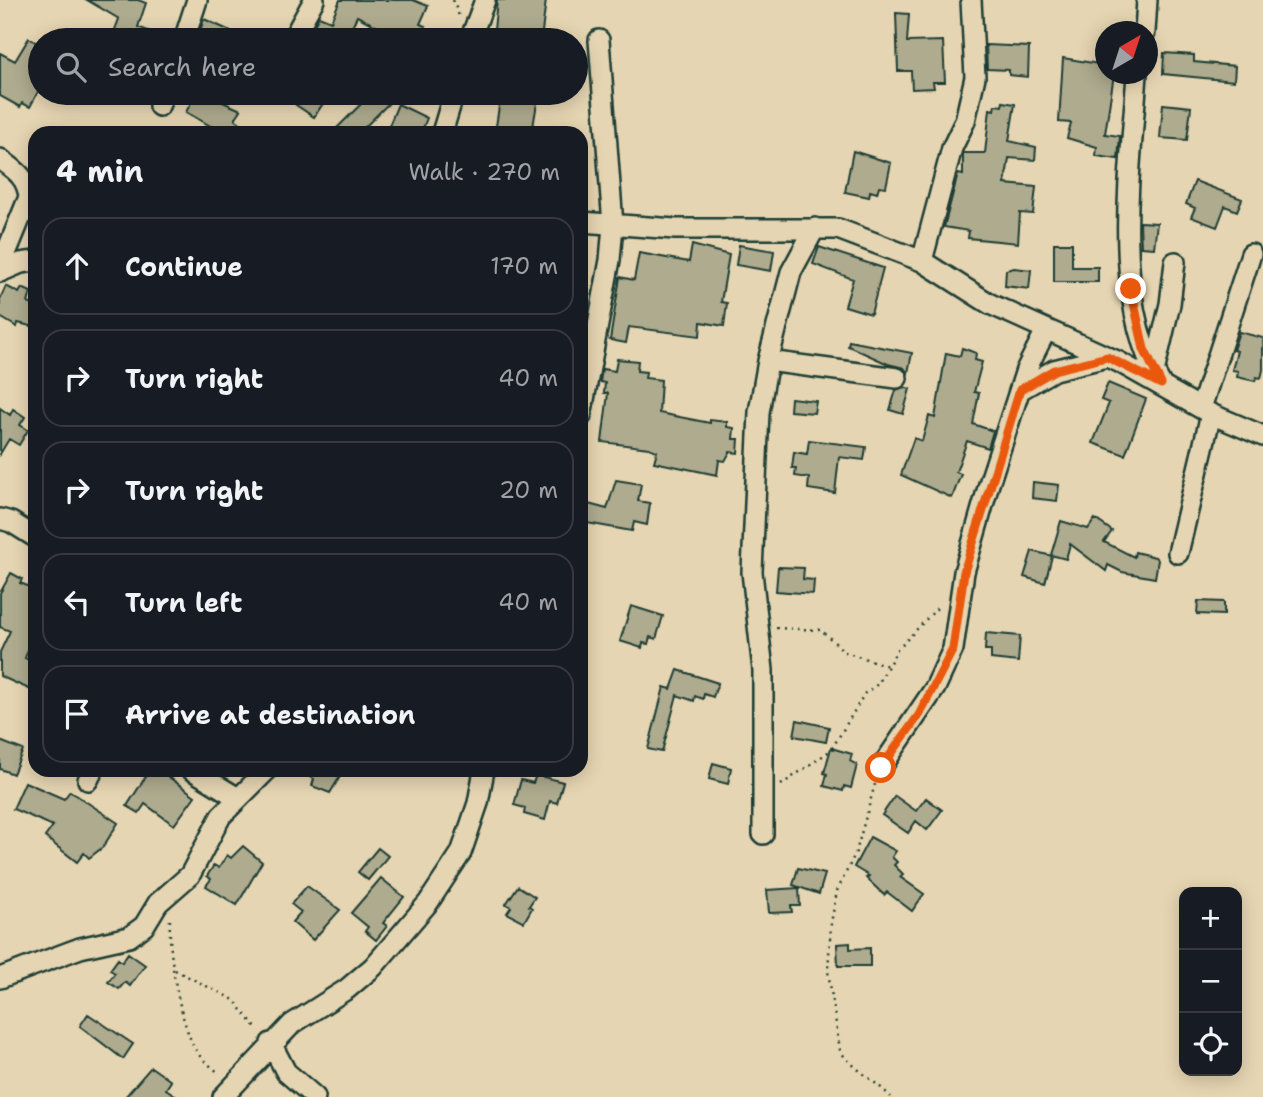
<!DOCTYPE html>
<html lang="en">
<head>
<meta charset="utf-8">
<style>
  :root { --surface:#171b24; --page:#20242c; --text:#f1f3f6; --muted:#9ea1a6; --line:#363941 }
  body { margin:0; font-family:"Shantell Sans",sans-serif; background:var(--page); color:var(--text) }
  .controls { position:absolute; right:21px; bottom:21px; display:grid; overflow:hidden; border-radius:14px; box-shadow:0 4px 18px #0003 }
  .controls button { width:63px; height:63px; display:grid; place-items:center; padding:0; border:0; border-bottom:2px solid var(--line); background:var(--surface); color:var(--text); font:35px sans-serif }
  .compass { position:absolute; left:1095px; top:21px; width:63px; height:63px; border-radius:50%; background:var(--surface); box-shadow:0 4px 18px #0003; rotate:39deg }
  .stop { position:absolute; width:21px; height:21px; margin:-16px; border:5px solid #ea580c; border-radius:50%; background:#fff }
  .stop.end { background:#ea580c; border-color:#fff; box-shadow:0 2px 7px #0008 }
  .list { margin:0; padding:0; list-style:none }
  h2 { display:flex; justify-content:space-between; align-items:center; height:91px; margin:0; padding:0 28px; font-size:30px }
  h2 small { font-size:23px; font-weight:400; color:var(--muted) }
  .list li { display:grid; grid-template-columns:46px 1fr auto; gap:21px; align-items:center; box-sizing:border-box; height:98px; margin:0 14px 14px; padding:0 14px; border:2px solid var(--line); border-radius:21px }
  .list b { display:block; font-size:26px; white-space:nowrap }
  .list em { font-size:23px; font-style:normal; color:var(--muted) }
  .icon { flex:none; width:38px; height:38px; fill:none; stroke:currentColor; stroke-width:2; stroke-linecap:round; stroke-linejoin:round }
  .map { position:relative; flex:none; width:1263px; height:1097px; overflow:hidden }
  .search { position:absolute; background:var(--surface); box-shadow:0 4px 18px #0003; left:28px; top:28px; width:560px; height:77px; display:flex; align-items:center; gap:18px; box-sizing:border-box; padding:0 24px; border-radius:38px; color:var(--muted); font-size:26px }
  .panel { position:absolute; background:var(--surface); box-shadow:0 4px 18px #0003; left:28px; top:126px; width:560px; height:651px; border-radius:21px }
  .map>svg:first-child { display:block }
  .building { fill:#afab8f; stroke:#1f3d34; stroke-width:2 }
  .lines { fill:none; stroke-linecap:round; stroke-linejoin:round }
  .minor-casing { stroke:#1f3d34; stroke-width:24 }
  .path { stroke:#1f3d34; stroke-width:2.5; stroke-dasharray:2 5; stroke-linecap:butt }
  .minor { stroke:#e6d5b2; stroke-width:19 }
  .route { stroke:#ea580c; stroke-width:9 }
</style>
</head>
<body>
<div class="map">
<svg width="1263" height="1097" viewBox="0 0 1263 1097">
  <rect width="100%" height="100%" fill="#e6d5b2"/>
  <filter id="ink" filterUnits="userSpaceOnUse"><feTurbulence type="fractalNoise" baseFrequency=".0143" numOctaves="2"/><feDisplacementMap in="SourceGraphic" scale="14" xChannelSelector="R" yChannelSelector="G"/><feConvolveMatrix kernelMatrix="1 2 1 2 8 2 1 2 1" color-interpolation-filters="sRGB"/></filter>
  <g filter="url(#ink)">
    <path class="building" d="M87 0H138L146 3 138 27 170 40H111L119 19Z
      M340 0H413L428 6 420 24 425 26 417 40H402L357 16 346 40H314L308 37 319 16 331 21Z
      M497 0H546L541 40H493Z
      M896 13 909 14 907 42 943 41 945 82H933L934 88 912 89 911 71H898Z
      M204 19 250 40H197Z
      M29 38 40 45V88L30 107 22 103 20 107 0 96V53L15 61Z
      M986 45 1029 47 1028 77 1009 75V70L987 69Z
      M1164 53 1194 55V62L1235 66 1234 81 1163 74Z
      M1063 58 1105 65V74H1114L1105 134 1120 136 1118 159 1096 156 1097 147 1067 138 1071 123 1059 122Z
      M202 93 241 110 235 119 254 133H223L186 112 194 97 198 100Z
      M304 93H330L314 117 296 105Z
      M372 93H381L392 100 359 133H332Z
      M501 93H534L532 102 537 103 532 133H495Z
      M1003 102 1015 104 1009 141 1036 147 1035 160 1009 158 1005 184 1036 187 1033 214 1020 213 1018 243 968 238 969 231 944 227 958 174 963 175V153H985L990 109 994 110 995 105 1002 106Z
      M398 104 427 118 421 133H386Z
      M1163 104 1191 107 1187 140 1160 138Z
      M853 151 891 163 886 187 879 186 877 193 870 191 869 197 845 192Z
      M1195 181 1242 199 1237 211 1225 206 1217 227 1191 217 1195 208 1186 204Z
      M1140 222 1157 223 1154 248 1141 247Z
      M1054 243H1072V267H1098V282H1054Z
      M692 245 729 255 721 302 727 303 724 326 701 322 700 336 629 327 626 343 610 340 620 277 634 280 639 253 689 262Z
      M739 245 774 251 771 271 736 265Z
      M819 247 883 268 871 314 845 306 853 279 813 264Z
      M1014 268 1031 270 1029 289 1005 286 1006 270Z
      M6 286 19 293 22 288 31 292 28 303 35 306V327L18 323 17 327 0 317V299Z
      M1239 332 1263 338V370L1261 378 1256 377 1255 381 1237 377 1238 371 1232 370 1237 351 1233 350Z
      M849 341 912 353 908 373 904 368 888 364 848 346Z
      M962 348 976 353 975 360 982 362 974 392 979 393 973 424 993 431 988 448 967 441 956 472 961 474 952 498 901 475 914 438 922 441 929 416 935 418 946 353 960 356Z
      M617 359 638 361 637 371 646 372 645 378 661 380 659 413 710 423V420L727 422V427L734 428 733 439H739L738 453 730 452 725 461 719 460 717 475 654 462 657 451 649 448 602 442 608 393H604L605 383 600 382 602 369 615 371Z
      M1108 383 1146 399 1125 455 1093 443 1109 403 1101 400Z
      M904 387 910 389 903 414 890 410 896 390Z
      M791 398 816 401 814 413 790 411Z
      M0 408 10 415 13 409 25 417 20 425 28 430 19 445 9 439 0 454Z
      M809 440 866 447 864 460 839 457 835 493 808 489 809 478 795 476 796 468H792L794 452 807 454Z
      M616 480 641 484 638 501 650 503 647 525 634 522 632 531 581 522V502L607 509Z
      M1033 482 1059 485 1057 501 1032 498Z
      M1095 519 1112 531 1104 542 1134 557 1135 552 1155 557 1158 560 1155 578 1122 572 1108 565 1106 571 1070 544 1066 559 1051 555 1061 521 1088 529Z
      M1032 551 1052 556 1045 583 1024 577Z
      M778 567 804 568 803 579 814 580 813 594 776 591Z
      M11 573 22 579 20 583 35 589V631L25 658 35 663V681L31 690 0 676V652L10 631 0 627V593Z
      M1198 601 1224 602V615L1197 614Z
      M631 606 663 616 656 639 650 637 648 644 643 643 642 648 620 641Z
      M986 633 1020 636 1018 662 991 659V650H985Z
      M678 670 718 683 713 697 704 694 703 699 695 696 694 701 677 695 662 752 648 749 664 687 671 689Z
      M797 720 829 727 826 742 794 736Z
      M0 741 23 750 13 774 0 769Z
      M831 748 852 754 850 761 857 765 851 788 844 786 843 791 824 786 827 774 824 773Z
      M713 763 731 768 728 784 709 779Z
      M150 770H159L195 796 174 825 145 804 139 813 127 806Z
      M296 770H344L330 793 312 786 314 779Z
      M536 775 563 782 557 803 550 801 545 820 524 814 525 808 514 805 521 780 533 783Z
      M25 782 64 799 70 791 118 823 103 847 89 858 84 853 77 862 45 837 53 826 13 809Z
      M895 796 916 811 926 798 942 810 927 830 916 821 908 833 882 815Z
      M870 837 896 851 892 857 897 862 894 865 903 874 900 877 924 894 912 911 887 892 884 895 866 878 869 876 854 867Z
      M243 846 262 862 237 905 206 886 211 879 207 876 214 865 219 868 227 855 231 858Z
      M378 848 388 856 368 880 358 872Z
      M798 868 825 874 819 894 793 885Z
      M381 878 404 897 383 923 387 926 376 940 365 931 368 927 351 913Z
      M307 886 340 910 313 940 292 922 301 912 291 904Z
      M518 886 535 897 529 906 532 908 524 922 507 913 511 907 506 904Z
      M799 888 800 906H791L792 912 769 913 767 890Z
      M850 943V949L870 948V966H838L837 944Z
      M128 953 145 965 130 986 125 982 119 989 108 982 115 973 110 970 118 959 122 962Z
      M88 1014 133 1044 123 1059 80 1026Z
      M151 1067 171 1081 166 1089 178 1097H125Z"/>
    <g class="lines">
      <g class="minor-casing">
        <path id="minor" d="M1145 32 1147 0
          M184 40 197 0
          M292 40 314 0
          M470 40 485 0
          M1137 74C1131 168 1110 299 1161 384
          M159 106 164 93
          M442 133 454 93
          M0 159C15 170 27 177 29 197L0 268
          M581 222 675 229H838L922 261 990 304 1119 362 1211 414 1263 436
          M922 261 952 148 965 121 975 77 971 0
          M0 272 21 263 35 261
          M768 361 897 378
          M1154 372 1170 304 1175 262
          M1020 390 1054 370 1107 357
          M1201 408 1251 254
          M581 416 610 260 613 225 599 40
          M0 519 11 522 35 537
          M1178 553 1211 414
          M881 768 935 688 953 649 964 572 989 484 1026 370 1046 330
          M192 770 238 798
          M88 780 93 770
          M763 834V670L752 572 759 412 768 361 791 272 815 228
          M0 978 80 948 129 937 144 926 158 903 190 875 221 816 267 770
          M271 1043 286 1072 315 1097
          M223 1097 292 1024 347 989 373 967 428 903 461 853 478 803 484 770"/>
      </g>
      <path class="path" d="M453 0 459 16
        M776 628 821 630 845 652 888 666
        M875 784 856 852 837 891 831 923 828 971 840 1050C847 1064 878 1083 891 1097
        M781 785 831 750 865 693 878 684 897 650 940 605
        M170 920C168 953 180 1025 197 1052 202 1060 212 1067 220 1074
        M175 970 234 1000 258 1030"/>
      <use href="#minor" class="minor"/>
    </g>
  </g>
  <g class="lines" filter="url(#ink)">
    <path class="route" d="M881 768 919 715 953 649 964 572 1020 390 1054 370 1107 357 1161 384 1144 349 1131 289"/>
  </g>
</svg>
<div class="controls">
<button>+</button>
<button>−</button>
<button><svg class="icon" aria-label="locate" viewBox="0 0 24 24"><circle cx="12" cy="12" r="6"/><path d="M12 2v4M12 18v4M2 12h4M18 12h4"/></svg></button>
</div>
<svg class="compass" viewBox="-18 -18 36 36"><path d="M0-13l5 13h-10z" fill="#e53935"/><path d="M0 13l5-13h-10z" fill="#9ea1a6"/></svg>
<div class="stop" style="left:881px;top:768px"></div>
<div class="stop end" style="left:1131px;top:289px"></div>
<div class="search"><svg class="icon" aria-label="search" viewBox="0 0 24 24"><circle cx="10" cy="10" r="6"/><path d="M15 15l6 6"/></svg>Search here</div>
<section class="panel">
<h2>4 min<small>Walk · 270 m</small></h2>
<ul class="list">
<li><svg class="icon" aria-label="ahead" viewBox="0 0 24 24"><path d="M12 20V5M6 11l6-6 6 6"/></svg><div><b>Continue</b></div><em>170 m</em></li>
<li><svg class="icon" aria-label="right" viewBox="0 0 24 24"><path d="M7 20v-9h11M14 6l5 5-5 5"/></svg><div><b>Turn right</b></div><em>40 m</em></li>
<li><svg class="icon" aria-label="right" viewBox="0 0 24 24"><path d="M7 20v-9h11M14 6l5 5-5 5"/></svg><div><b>Turn right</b></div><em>20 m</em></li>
<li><svg class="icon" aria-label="left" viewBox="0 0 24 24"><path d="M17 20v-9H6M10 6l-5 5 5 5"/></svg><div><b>Turn left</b></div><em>40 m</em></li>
<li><svg class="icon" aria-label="arrive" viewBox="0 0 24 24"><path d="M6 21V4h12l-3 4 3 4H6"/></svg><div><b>Arrive at destination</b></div></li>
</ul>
</section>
</div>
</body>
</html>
